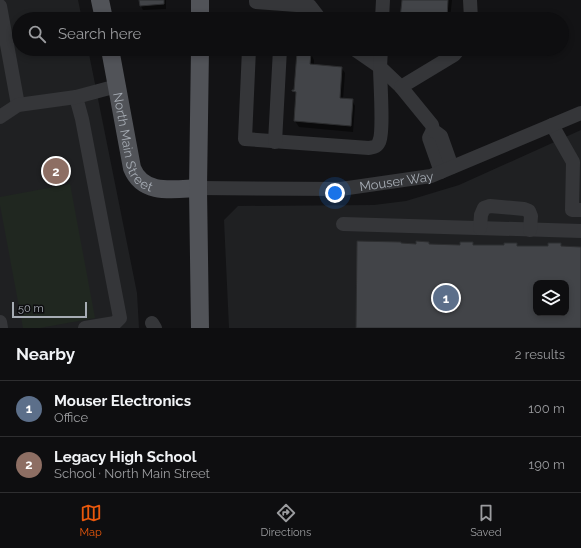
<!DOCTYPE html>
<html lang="en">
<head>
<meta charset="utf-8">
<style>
  :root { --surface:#0e0e10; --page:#171719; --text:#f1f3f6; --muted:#9b9c9f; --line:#2e2e30; --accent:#ea580c }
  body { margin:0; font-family:Raleway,sans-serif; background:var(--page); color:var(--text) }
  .controls { position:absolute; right:12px; bottom:12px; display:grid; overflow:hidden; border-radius:8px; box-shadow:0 2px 6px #0003 }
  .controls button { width:36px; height:36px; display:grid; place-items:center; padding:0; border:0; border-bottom:1px solid var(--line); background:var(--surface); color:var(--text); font:20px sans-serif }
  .scale { position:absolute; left:12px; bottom:10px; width:75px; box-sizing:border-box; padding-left:4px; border:2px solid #a6acb4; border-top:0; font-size:11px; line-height:14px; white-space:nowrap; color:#a6acb4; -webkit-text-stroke:3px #0e0e10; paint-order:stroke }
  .you { position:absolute; left:335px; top:193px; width:14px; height:14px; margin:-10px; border:3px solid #fff; border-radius:50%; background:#1a73e8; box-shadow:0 0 0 6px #1a73e833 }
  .badge { display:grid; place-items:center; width:26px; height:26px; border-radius:50%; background:var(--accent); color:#fff; font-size:13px; font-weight:700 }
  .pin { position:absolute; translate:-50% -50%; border:2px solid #fff; box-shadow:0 1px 4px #0006 }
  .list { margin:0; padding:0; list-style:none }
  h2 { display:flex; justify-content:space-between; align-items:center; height:52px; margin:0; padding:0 16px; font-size:17px }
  h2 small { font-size:13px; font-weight:400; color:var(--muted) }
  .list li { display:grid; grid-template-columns:26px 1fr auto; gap:12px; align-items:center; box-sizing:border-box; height:56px; padding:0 16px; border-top:1px solid var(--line) }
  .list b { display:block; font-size:15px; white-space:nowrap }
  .list p { margin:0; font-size:13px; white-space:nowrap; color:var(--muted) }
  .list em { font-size:13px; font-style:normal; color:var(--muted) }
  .icon { flex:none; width:22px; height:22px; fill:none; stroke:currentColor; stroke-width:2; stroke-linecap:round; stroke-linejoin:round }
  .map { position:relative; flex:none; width:581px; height:328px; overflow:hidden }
  .search { position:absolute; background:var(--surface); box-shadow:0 2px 6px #0003; left:12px; right:12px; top:12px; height:44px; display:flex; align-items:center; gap:10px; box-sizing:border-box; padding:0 14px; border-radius:22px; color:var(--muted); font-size:15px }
  .sheet { height:164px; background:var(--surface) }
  nav { display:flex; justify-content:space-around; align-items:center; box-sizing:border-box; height:56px; border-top:1px solid var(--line); background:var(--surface); font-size:11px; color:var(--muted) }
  nav a { display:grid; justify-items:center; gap:2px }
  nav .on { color:var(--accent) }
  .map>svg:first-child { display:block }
  .built { fill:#1f2022; fill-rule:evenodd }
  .green { fill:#202720 }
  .shadow { fill:#0007 }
  .building { fill:#424448; stroke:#2d2e30; fill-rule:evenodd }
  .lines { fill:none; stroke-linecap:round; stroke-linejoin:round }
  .minor { stroke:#353639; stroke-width:14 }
  .major { stroke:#515358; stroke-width:18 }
  .labels { text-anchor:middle; stroke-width:4; stroke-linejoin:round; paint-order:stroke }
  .street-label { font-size:13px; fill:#a6acb4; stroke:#0e0e10 }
</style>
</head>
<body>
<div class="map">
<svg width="581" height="328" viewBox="0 0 581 328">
  <rect width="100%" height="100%" fill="#131315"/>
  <path class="built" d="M0 0H78L82 19H19V49H88L137 293 139 328H0Z
    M581 130V328H229L224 220 238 206 374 205 406 201 459 185ZM536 283H566V313H536Z"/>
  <path class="green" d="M70 184 95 318 40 328H23L0 205V197Z"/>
  <path class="shadow" d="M140 0H166V9L143 10 141 6Z
    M403 0H452L450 19H401Z
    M311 54 314 60V65L341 67 345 73 343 99 352 100 355 106 353 132 299 127 295 121 297 95 295 91Z"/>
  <path class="building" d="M139 0H164V4L140 6Z
    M402 0H448L447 19H400Z
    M297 52 311 53 310 64 342 67 340 98 353 99 351 126 294 121 296 92 292 91V90H294Z
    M357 241 401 242V243L416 244V241L429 242V244L460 245V242H473V245H504V243H517V246H548V243H561V246L581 247V328H356ZM536 283H566V313H536Z"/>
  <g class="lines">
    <g class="minor">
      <path d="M256 0V2L310 6 320 19"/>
      <path d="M470 0 471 19"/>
      <path d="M0 6 18 105"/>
      <path d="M382 19 383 0"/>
      <path d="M249 49 245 139 369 148C374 147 377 147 379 142 384 133 380 80 380 67L354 49"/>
      <path d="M381 49 380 67 401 87"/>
      <path d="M76 97 82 119 120 318 115 323 85 328"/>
      <path d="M0 117 18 105 76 97 117 86"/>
      <path d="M552 125 573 162 572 210H581"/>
      <path d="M433 130 429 138 441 172"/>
      <path d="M275 142 280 49"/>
      <path d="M452 167 441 136 433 130 432 125 401 87 454 55 459 49"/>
      <path id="s1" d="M198 188 341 189 431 176 581 113"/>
      <path d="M343 224 581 231"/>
      <path d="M480 228 481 215 484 208 490 206 524 209 529 211 531 216 530 230"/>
      <path d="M0 322 1 328"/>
      <path d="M152 323 155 328"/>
    </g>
    <g class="major">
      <path d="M100 0 104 19"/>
      <path d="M200 19V0"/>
      <path id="s2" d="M110 49 132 168C143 196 175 189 198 188"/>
      <path d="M200 49 198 188 200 328"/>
    </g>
  </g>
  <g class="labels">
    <g class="street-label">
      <text dy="5" stroke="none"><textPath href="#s2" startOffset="97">North Main Street</textPath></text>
      <text dy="5" stroke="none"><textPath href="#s1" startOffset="199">Mouser Way</textPath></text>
    </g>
  </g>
</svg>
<div class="controls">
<button><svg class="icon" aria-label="layers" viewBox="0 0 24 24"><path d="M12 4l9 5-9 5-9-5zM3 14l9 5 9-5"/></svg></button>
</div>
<div class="scale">50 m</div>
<div class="you"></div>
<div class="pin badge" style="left:446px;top:298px;background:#5c6f8a">1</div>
<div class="pin badge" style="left:56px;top:171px;background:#8d6e63">2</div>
<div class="search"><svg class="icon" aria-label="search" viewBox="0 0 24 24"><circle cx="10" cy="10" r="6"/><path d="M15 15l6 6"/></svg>Search here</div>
</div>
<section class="sheet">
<h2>Nearby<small>2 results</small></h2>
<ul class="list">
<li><span class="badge" style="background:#5c6f8a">1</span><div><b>Mouser Electronics</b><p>Office</p></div><em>100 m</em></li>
<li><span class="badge" style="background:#8d6e63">2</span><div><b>Legacy High School</b><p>School · North Main Street</p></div><em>190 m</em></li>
</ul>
</section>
<nav>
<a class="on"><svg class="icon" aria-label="map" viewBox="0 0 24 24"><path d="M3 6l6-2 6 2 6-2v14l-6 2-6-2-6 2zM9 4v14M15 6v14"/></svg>Map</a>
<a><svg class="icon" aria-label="directions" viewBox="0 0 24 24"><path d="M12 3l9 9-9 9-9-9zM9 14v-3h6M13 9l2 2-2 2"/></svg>Directions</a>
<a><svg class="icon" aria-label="saved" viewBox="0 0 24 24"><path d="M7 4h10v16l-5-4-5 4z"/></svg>Saved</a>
</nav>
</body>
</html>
